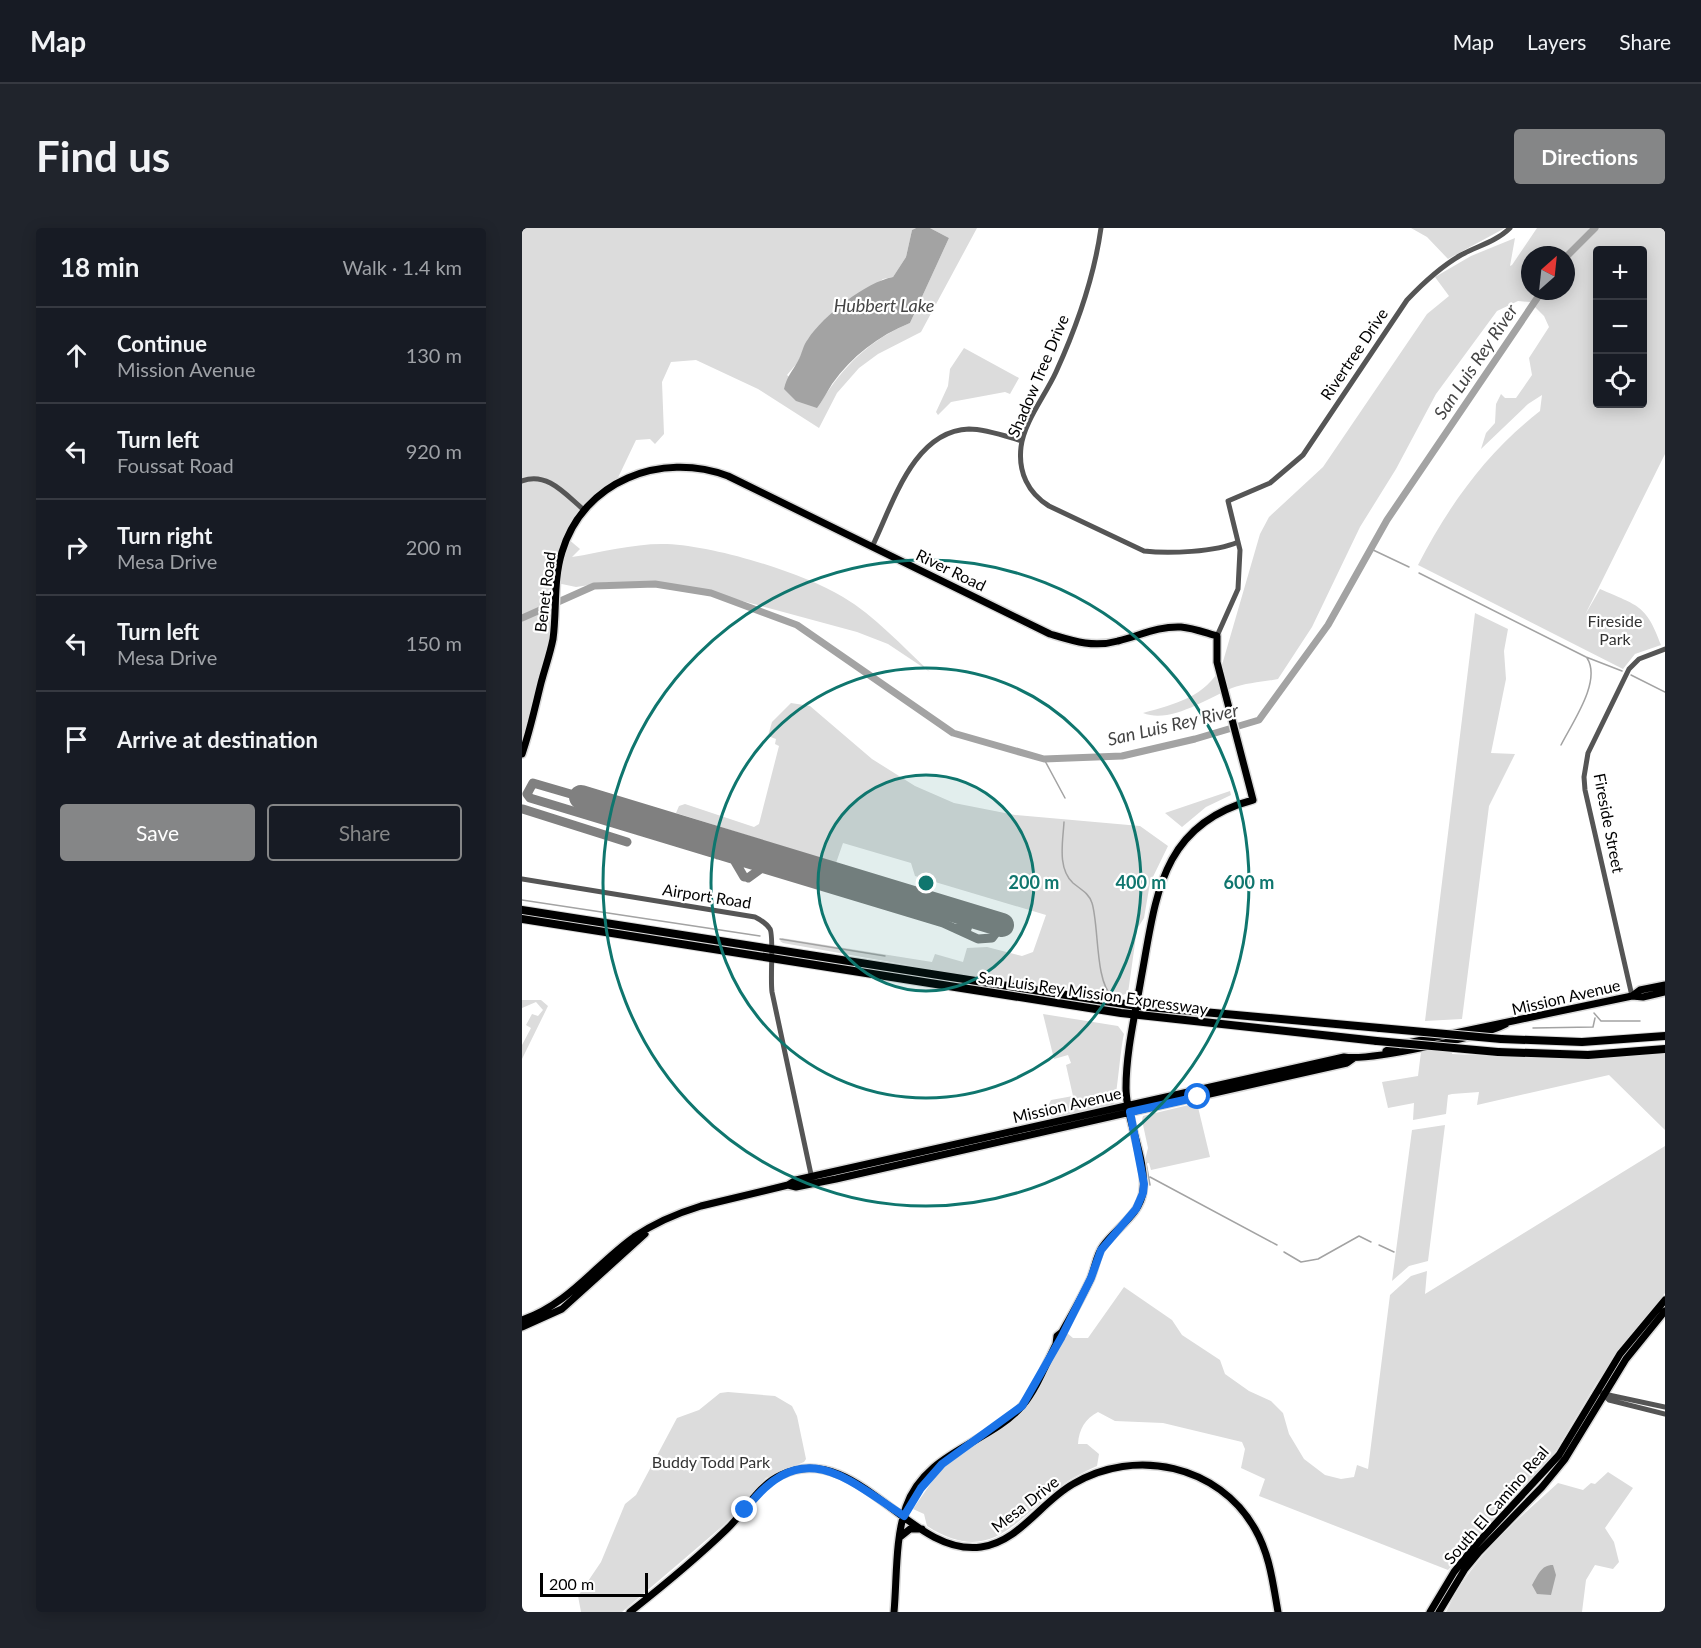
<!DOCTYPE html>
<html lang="en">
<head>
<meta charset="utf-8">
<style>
  :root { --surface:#171b24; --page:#20242c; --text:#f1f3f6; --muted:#9ea1a6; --line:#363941; --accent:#858687 }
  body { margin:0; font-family:Lato,sans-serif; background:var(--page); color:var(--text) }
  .controls { position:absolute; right:18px; top:18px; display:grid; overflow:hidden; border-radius:6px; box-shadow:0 3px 15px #0003 }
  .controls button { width:54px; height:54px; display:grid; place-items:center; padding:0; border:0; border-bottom:2px solid var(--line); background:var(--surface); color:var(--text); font:30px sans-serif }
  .compass { position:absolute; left:999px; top:18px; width:54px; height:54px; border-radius:50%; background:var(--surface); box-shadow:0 3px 15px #0003; rotate:27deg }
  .scale { position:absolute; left:18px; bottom:15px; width:108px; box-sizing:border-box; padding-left:6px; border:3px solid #000; border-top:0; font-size:16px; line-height:21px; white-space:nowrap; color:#000; -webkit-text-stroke:4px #fff; paint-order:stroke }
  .stop { position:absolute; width:18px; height:18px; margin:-14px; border:4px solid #1a73e8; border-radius:50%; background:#fff }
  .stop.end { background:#1a73e8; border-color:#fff; box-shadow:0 2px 6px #0008 }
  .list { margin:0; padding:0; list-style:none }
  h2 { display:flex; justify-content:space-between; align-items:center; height:78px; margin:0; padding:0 24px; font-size:26px }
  h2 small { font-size:20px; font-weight:400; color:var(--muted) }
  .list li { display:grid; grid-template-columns:39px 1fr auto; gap:18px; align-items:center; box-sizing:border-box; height:96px; padding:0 24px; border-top:2px solid var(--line) }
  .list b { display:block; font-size:22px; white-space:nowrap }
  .list p { margin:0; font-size:20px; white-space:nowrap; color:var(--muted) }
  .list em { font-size:20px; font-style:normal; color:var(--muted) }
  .actions { display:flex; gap:12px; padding:18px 24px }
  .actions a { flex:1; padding:14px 0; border:2px solid var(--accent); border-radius:6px; text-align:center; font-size:21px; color:var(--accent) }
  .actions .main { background:var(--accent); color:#fff }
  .icon { flex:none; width:33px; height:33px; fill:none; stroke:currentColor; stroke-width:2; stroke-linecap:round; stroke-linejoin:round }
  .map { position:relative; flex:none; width:1143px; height:1384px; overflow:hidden; border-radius:6px }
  header { display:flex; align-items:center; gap:36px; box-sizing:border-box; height:84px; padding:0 30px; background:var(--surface); border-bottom:2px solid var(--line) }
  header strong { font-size:28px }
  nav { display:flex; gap:33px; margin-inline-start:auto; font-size:21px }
  .intro { display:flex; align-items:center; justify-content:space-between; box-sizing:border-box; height:144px; padding:0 36px }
  h1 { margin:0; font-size:42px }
  .button { padding:15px 27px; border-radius:6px; background:var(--accent); color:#fff; font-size:21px; font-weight:700 }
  main { display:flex; gap:36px; padding:0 36px }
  aside { flex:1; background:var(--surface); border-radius:6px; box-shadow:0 3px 15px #0003 }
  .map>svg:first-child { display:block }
  .green { fill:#dcdcdc; fill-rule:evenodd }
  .water { fill:#a3a3a3 }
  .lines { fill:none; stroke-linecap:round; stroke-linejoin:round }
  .stream { stroke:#a3a3a3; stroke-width:1.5 }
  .river { stroke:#a3a3a3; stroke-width:7 }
  .taxiway { stroke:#808080; stroke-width:9 }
  .runway { stroke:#808080; stroke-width:24 }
  .major-casing { stroke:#dbdbdb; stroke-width:10 }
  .highway-casing { stroke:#dbdbdb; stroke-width:10 }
  .minor { stroke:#555; stroke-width:5 }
  .major { stroke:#000; stroke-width:7 }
  .highway { stroke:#000; stroke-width:8 }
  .highway-bridge-casing { stroke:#dbdbdb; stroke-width:10; stroke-linecap:butt }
  .highway-bridge { stroke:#000; stroke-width:8 }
  .route { stroke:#1a73e8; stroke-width:8 }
  .ring { fill:none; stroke:#0f766e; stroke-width:3 }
  .labels { text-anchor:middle; stroke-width:4.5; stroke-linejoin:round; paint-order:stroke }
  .street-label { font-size:16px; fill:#000; stroke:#fff }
  .park-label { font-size:16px; fill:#333; stroke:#fff }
  .water-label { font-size:18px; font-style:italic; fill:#444; stroke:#fff }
  .centre { fill:#0f766e; stroke:#fff; stroke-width:3 }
  .ring-label { font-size:18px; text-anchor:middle; font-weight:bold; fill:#0f766e; stroke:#fff; stroke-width:4.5; stroke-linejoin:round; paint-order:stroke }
</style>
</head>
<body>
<header>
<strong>Map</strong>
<nav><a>Map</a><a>Layers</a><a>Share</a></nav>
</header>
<div class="intro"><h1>Find us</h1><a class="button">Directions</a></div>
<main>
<aside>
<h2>18 min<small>Walk · 1.4 km</small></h2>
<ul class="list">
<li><svg class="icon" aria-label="ahead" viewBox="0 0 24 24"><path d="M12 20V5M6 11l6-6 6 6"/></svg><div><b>Continue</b><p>Mission Avenue</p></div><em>130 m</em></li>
<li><svg class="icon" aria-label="left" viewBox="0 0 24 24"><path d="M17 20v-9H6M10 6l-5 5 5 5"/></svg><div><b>Turn left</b><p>Foussat Road</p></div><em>920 m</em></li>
<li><svg class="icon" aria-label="right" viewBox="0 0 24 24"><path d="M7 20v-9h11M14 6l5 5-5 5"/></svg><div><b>Turn right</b><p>Mesa Drive</p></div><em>200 m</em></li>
<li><svg class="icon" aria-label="left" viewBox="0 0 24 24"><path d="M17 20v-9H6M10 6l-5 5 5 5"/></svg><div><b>Turn left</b><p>Mesa Drive</p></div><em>150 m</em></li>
<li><svg class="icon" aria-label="arrive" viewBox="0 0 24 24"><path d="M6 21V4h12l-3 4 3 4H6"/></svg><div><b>Arrive at destination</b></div></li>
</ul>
<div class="actions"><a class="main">Save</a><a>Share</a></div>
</aside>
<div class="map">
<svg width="1143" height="1384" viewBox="0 0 1143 1384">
  <rect width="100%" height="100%" fill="#fff"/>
  <path class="green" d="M0 0H394L390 2 384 29 371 49 361 51 286 111 276 134 265 147 299 174C321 138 349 111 388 95L427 10 408 0H455L399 104 356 126 337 140 315 165 297 200 236 161 174 132 149 134 140 154 142 206 133 216 128 211 114 212 93 256 78 266 45 310 58 321 50 329C81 324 113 315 145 316 193 318 279 344 321 369 353 388 380 418 408 444L366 416 335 404 213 371 153 357 88 354 54 359 35 355 32 394 0 526Z
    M889 0H983L926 31 905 9Z
    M1015 0H1143V226L1063 387 1078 361C1116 378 1124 376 1139 417L1113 426 1101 441 896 337C927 277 964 225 1018 183L1020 167 1006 176 959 221 964 205 973 195 974 176 979 166 983 170H994L1010 147 1007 130 1027 99 1022 88 1008 74 996 73 975 83 914 166 874 241 838 299 790 399 756 451C741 454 723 455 710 460 684 471 648 496 621 485 653 476 684 469 700 437L738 306 747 289 801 239 905 86 927 68 913 49 949 28 993 10 988 38 990 37ZM1076 22H1120V176H1076ZM1008 27H1044V63H1008Z
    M442 120 497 150 488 166 483 164 429 174 416 187 414 184 426 158 428 141Z
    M953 385 986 401 982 423 984 451 969 525 993 526 967 578 940 791 903 793Z
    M269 475 288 478 350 531 393 558 432 575 493 587 618 598 646 618 628 655 622 690 615 701 606 765 598 768 436 746 261 715 258 713 260 710 410 734 413 726 441 734 445 720 465 719 500 728 511 724 524 687 393 648 389 635 321 615 314 635 154 585 157 578 163 576 232 599 237 596 257 518 253 516 254 511 246 508 250 494Z
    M708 563 709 567 684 579 660 599 643 585Z
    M0 772H19L26 778 0 831V817L9 800 4 797 10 786 16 788 21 782 14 774 0 780Z
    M521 786 596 798 602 806C598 821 595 873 591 878L530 893 526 878 529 872 551 868 544 837 549 835 546 827 532 831Z
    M930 817V826C1001 829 1072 833 1143 824V902L1087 847 955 877 957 864 930 866 926 867 924 886 891 892 892 875 866 880 860 854 896 848 899 824Z
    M675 875 688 929 629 942 627 935 622 936 626 920 620 892 621 888Z
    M923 897 906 1033 887 1038 870 1053 890 902Z
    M1143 918V1065L1075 1154 1029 1231 926 1342 737 1268 743 1251 719 1240 723 1221 720 1214 641 1195 593 1193 576 1184C563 1191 557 1201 556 1216H565L577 1226 575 1238C562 1244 549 1250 538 1259 491 1294 468 1338 405 1298L402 1286 391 1281 418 1242 500 1182 545 1105 551 1110H566L602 1059 650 1092 660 1107 698 1132 703 1146 727 1163 749 1173 761 1185 767 1206 782 1231 803 1247 819 1251 832 1249 835 1237 846 1241 868 1067 889 1048 905 1043 903 1066Z
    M206 1164 253 1168 270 1178 275 1188 284 1231 282 1234 244 1250 203 1296 100 1384H59L56 1368 79 1334 103 1276 114 1267 155 1190 177 1182 198 1165Z
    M1086 1244 1111 1260 1083 1300 1092 1314 1097 1334 1091 1341 1073 1337 1064 1352 1060 1384H924C949 1330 993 1294 1036 1255L1061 1262 1069 1255 1073 1256Z"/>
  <path class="water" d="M394 0H408L427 10 388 95C356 108 330 128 310 156 305 164 301 172 295 180L274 173 262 161C265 148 270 144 276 133 280 126 281 117 286 111 301 88 344 54 371 49L384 29 390 2Z
    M1031 1337 1034 1347 1029 1367 1015 1366 1010 1357C1016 1347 1019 1337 1031 1337Z"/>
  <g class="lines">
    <path class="stream" d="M849 321 887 339
      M897 345 1064 429 1100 443
      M1109 447 1143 464
      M1039 517C1050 495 1080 453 1065 430
      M522 531 543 570
      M542 594C541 613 535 640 551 655 558 661 567 665 570 675 577 697 573 754 590 768
      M0 672 238 708
      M258 711 363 728
      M1072 785 1079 793H1118
      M1011 800 1071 799 1073 790
      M624 935 628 957
      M628 949 755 1017
      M857 1017 872 1024
      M762 1024 779 1034 796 1031 837 1008 849 1014"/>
    <path class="river" d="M1044 29 1073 0
      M0 390 72 358 133 356 189 365 275 397 431 505 522 531 600 528 673 511 737 492 806 397 865 292 1020 63"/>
    <path class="taxiway" d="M59 569 11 555 5 566 8 570 421 695 456 711 470 710 480 697
      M1 581 105 614
      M63 586 71 578 78 575
      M117 603 121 601 124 596 120 588
      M196 627 201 625 203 619 197 611
      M212 632 222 649
      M230 637 251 628
      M226 650 240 640
      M369 679 366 676 368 669 376 666
      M435 700 445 701 449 688"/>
    <path class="runway" d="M59 569 480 697"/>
    <g class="major-casing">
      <path id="major" d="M0 526C8 503 13 479 19 455 23 440 28 426 31 411 35 382 31 353 40 324 61 253 139 223 206 248L528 406C551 413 571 420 596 413 617 408 636 398 659 399 671 400 684 405 695 408V434L731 572C637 597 634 671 619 751 613 787 604 824 604 860 604 893 625 931 621 963 619 986 594 1000 581 1018 574 1027 573 1041 568 1052 560 1069 550 1086 540 1104
        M1110 768 1121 769 1143 764
        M864 823 876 817C954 800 1032 785 1110 768L1118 762 1143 757
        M266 957 274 952 822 829C849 833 959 809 984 796
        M0 1092C47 1076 73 1037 112 1009 131 996 156 985 179 978L266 957 274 959 314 951 825 835 832 830
        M0 1099 40 1081 123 1006
        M540 1104 539 1110 534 1116 535 1108Z
        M378 1309 388 1301H400
        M108 1384C141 1358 174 1331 205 1301 223 1284 235 1258 259 1247 335 1211 387 1329 459 1319 497 1314 519 1274 551 1256 613 1219 697 1237 733 1301 748 1327 751 1356 756 1384
        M372 1384C375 1350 373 1311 384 1279 403 1223 468 1216 501 1177 515 1160 524 1136 534 1116
        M908 1384 932 1344 952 1319 1037 1227 1098 1126 1143 1072
        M917 1384 943 1341 957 1324 1020 1259 1043 1231 1104 1131 1143 1083"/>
    </g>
    <g class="highway-casing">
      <path id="highway" d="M0 682 615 778 858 800
        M0 691 599 785 855 813
        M979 811 1060 814 1143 808
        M976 824 1066 827 1143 821"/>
    </g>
    <path class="minor" d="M579 0C572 50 555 98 534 144 523 168 502 194 499 219 496 244 506 265 527 278L622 323C646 326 694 324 716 314
      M0 253C25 243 44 267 62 282
      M350 319C371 276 391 203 447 201 464 201 483 208 500 213
      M695 408 716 361 718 322 706 273 748 255 781 227 885 72C902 54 918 39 939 27 956 18 975 13 988 0
      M0 651 233 689C239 692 245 696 248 701 252 707 248 751 250 764L290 951
      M1110 768 1063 562 1062 549 1066 525 1107 441 1117 431 1143 421
      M1080 1165 1087 1172 1143 1186
      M1082 1166 1143 1179"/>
    <use href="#major" class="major"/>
    <use href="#highway" class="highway"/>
    <g class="highway-bridge-casing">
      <path id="highway-bridge" d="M858 800 979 811
        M855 813 976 824"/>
    </g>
    <use href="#highway-bridge" class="highway-bridge"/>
  </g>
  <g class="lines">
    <path class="route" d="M223 1282C280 1207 321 1248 382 1288L399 1260 420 1236 500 1178 539 1110 569 1050 579 1022 614 981 621 965 622 956 608 884 676 869"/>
  </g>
  <circle cx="404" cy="655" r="108" fill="#0f766e" fill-opacity=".12"/>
  <g class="ring">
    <circle cx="404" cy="655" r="108"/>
    <circle cx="404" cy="655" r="215"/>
    <circle cx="404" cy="655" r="323"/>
  </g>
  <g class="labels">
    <g class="street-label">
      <text transform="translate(832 126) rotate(-56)" y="6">Rivertree Drive</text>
      <text transform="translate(516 148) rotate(-67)" y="6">Shadow Tree Drive</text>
      <text transform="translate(429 342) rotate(26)" y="6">River Road</text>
      <text transform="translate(23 364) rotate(-83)" y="6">Benet Road</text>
      <text transform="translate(1087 595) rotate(79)" y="6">Fireside Street</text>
      <text transform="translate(185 668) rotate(9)" y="6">Airport Road</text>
      <text transform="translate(571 765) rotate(8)" y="6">San Luis Rey Mission Expressway</text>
      <text transform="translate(1044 769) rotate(-13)" y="6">Mission Avenue</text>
      <text transform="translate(545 877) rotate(-13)" y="6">Mission Avenue</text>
      <text transform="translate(503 1276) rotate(-38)" y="6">Mesa Drive</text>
      <text transform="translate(974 1277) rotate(-49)" y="6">South El Camino Real</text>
    </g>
    <g class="park-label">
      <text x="1093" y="399">Fireside<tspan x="1093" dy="18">Park</tspan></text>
      <text x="189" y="1240">Buddy Todd Park</text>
    </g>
    <g class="water-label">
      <text x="362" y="84">Hubbert Lake</text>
      <text transform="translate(954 134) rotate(-56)" y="6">San Luis Rey River</text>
      <text transform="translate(651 497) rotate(-13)" y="6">San Luis Rey River</text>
    </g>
  </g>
  <circle cx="404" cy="655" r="9" class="centre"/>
  <g class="ring-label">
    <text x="512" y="661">200 m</text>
    <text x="619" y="661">400 m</text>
    <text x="727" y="661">600 m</text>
  </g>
</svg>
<div class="controls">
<button>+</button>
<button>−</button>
<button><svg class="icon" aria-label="locate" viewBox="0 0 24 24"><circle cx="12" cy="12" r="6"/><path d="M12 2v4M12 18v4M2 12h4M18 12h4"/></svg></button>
</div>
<svg class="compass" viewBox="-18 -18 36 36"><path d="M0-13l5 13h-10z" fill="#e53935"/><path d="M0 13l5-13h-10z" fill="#9ea1a6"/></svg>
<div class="scale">200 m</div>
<div class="stop" style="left:676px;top:869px"></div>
<div class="stop end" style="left:223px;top:1282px"></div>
</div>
</main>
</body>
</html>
